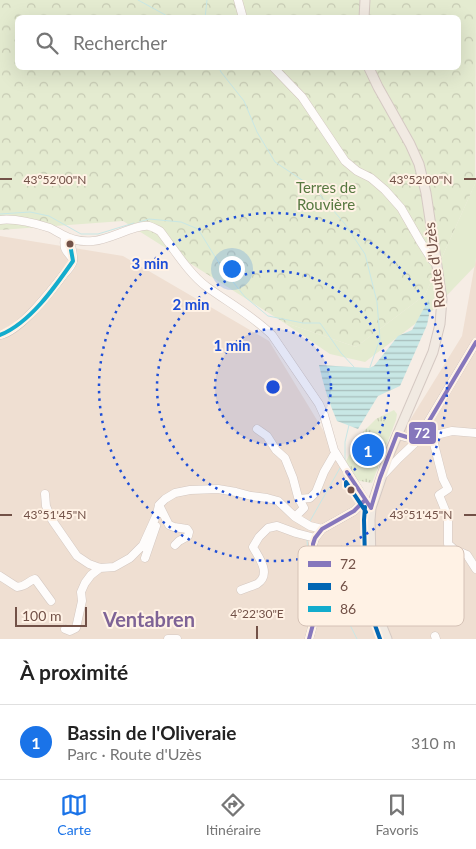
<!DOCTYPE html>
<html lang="fr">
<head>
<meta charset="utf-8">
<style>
  :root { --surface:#fff; --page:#f6f6f6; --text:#222; --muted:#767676; --line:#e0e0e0; --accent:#1a73e8 }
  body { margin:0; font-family:Lato,sans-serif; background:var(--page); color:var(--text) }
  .scale { position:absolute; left:15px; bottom:12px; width:72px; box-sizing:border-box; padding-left:5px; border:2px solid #725147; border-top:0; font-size:14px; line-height:18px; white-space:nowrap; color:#725147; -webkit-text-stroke:4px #fff2e5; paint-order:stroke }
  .you { position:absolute; left:231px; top:268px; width:18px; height:18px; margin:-12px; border:4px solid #fff; border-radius:50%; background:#1a73e8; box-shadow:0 0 0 8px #1a73e833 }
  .badge { display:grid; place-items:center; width:32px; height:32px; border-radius:50%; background:var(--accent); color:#fff; font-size:16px; font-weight:700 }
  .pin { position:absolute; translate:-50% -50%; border:2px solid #fff; box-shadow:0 1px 5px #0006 }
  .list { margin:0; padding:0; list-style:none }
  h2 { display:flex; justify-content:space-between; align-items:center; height:65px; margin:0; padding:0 20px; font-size:21px }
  h2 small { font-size:16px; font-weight:400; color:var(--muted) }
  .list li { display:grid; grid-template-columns:32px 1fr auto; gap:15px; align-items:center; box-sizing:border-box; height:75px; padding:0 20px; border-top:1px solid var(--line) }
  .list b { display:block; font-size:19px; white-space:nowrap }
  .list p { margin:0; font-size:16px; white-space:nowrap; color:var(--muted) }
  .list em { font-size:16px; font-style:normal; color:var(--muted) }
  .icon { flex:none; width:28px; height:28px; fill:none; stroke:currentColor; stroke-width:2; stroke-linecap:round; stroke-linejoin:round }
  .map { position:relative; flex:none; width:476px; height:639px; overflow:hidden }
  .search { position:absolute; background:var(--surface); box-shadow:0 5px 20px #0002; left:15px; right:15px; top:15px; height:55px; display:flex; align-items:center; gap:12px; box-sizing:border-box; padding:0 18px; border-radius:8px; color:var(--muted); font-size:19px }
  .sheet { height:140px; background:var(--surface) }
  nav { display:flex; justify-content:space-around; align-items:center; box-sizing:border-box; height:70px; border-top:1px solid var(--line); background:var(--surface); font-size:14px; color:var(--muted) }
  nav a { display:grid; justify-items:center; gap:2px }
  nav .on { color:var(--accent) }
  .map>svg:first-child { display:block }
  .residential { fill:#efdfd2 }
  .grass { fill:#e4ebd0 }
  .forest { fill:url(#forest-crowns); fill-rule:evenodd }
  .park { fill:url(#park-tufts) }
  .water { fill:url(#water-rules) }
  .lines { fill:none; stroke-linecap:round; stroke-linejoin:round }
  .stream { stroke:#c8e7e5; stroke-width:1 }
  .minor-casing { stroke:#d4c8c1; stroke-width:9 }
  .major-casing { stroke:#d5c9c3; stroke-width:11 }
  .minor { stroke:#fefcfb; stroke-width:8 }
  .major { stroke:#f1eae2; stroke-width:9 }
  .bus-1-casing { stroke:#fff2e5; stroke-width:8 }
  .bus-2-casing { stroke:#fff2e5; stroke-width:8 }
  .bus-3-casing { stroke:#fff2e5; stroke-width:8 }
  .bus-1 { stroke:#8677bc; stroke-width:4 }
  .bus-2 { stroke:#0166b3; stroke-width:4 }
  .bus-3 { stroke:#13accd; stroke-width:4 }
  .ticks { fill:none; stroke:#725147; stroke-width:2 }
  .ring { fill:none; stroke:#1d4ed8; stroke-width:2.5; stroke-dasharray:2.5 5 }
  .bus-dot { fill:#725147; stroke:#fff2e5; stroke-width:2 }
  .labels { text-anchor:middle; stroke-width:4; stroke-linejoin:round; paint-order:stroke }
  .park-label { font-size:15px; fill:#577840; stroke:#fff2e5 }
  .street-label { font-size:15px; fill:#725147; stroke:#fff2e5 }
  .district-label { font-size:20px; font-weight:bold; fill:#7e6396; stroke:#fff2e5 }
  .key { fill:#fff2e5; stroke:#d5c2b6; stroke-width:1 }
  .key-label { font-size:14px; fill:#725147 }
  .ticks-label { font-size:12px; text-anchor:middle; fill:#725147; stroke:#fff2e5; stroke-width:4; stroke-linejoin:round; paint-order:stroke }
  .centre { fill:#1d4ed8; stroke:#fff2e5; stroke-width:2.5 }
  .ring-label { font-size:15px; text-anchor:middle; font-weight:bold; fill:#1d4ed8; stroke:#fff2e5; stroke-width:4; stroke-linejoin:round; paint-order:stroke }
  .line-badge { stroke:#fff2e5; stroke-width:2 }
  .badge-label { font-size:14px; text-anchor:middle; font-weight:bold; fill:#fff }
</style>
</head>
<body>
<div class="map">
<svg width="476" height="639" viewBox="0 0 476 639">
  <defs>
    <pattern id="forest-crowns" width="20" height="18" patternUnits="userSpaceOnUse" patternTransform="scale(1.25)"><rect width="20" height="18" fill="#e4ebd0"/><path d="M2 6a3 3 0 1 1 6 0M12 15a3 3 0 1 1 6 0" fill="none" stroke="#c7cbb4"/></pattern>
    <pattern id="park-tufts" width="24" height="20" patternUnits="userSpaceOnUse" patternTransform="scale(1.25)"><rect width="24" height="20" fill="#e4ebd0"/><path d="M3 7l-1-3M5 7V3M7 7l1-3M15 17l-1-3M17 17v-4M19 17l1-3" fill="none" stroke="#c7cbb4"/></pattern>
    <pattern id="water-rules" width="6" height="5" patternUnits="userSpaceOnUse" patternTransform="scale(1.25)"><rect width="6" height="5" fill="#c8e7e5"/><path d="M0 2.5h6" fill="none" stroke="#a7bebb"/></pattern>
  </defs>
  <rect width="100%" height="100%" fill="#f6ede5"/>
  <path class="residential" d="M0 236 123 256 269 341 354 481 368 509 369 600 384 639H0Z
    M476 258V639H390L375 597V507L402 433 462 336Z"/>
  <path class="grass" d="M476 177V258L475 266 432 311 365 362 330 354 283 322 356 347 425 295 475 184Z"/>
  <path class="forest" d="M0 0H476L475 184 425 295 356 347 283 322 123 221 0 230ZM18 18H458V68H18Z"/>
  <path class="park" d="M394 410 397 414 396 420 372 483 354 480 344 465 359 436 376 419Z"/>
  <path class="water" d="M429 299 430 310 427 325 400 386 378 396 358 429 337 421C329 403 323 384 319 365L369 368 374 366 398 336 412 330Z"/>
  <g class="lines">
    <path class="stream" d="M138 0 171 18
      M205 18 207 0
      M219 68 221 72 244 101 257 132 275 162 314 188 345 224 365 254 377 302 380 339 370 367
      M0 214 30 212 49 216 81 234H98L134 223
      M139 222 149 219 181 222 198 229 222 268 245 297 268 316 303 323H320L341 353 354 367
      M345 461V442L349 425
      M310 521 340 468
      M307 540 308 553 313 565
      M325 581 329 584 331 587 357 639"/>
    <g class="minor-casing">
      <path id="minor" d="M238 0 243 18
        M274 68 302 97 345 161 357 171 371 178 385 190 401 208 420 241 432 260 437 265
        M0 220C16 218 34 223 50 228 54 230 59 233 63 235 72 240 83 242 93 241 110 240 135 224 149 226 153 227 156 229 160 231 173 248 190 275 207 287 229 303 253 316 272 335L319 404 324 415 334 450 365 500 371 508
        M65 236C63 248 65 250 73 259
        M0 335C19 332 52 290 64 274 67 271 72 265 73 261 74 254 70 245 70 238
        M257 429 267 436 276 450 285 458 293 478 298 497 304 508 295 517
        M397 434C407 438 411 440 420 434
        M432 436 443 479 448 489 439 495 448 517V544L455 550 467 555 476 569
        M416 442 432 436 452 431 476 433
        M383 475 399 458 416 442 476 342
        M45 494 46 506 52 520 77 556 89 564 100 568 114 567 130 558 143 545 157 514 159 505 165 499 175 493 190 490 218 489 236 492 251 496 267 498 278 501 295 517 310 526 322 529
        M299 499 310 498 316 492 324 472 335 453
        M159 505 169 525 174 527 187 529 189 532 188 536 179 541 175 545
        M145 558 156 526
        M0 576 17 587C28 586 27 581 35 579L51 601
        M241 590C246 588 252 586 257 584 272 574 259 558 253 547L259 537 268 528 277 526 296 533 315 538
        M65 629 70 631 76 628 82 601 81 592 85 583 91 575 100 568
        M435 636 436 639
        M168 639H177
        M309 639 315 617 321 602V576L313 555V544L315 538 322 529 354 511 365 500"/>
    </g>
    <g class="major-casing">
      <path id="major" d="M364 18 365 0
        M369 68 378 87 410 144 419 164 426 193 442 299 440 324 433 352 390 452 371 508 370 520 372 599 375 609 387 639"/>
    </g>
    <use href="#minor" class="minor"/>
    <use href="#major" class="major"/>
    <g class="bus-1-casing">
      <path id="bus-1" d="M347 472 371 508
        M371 508 380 478 397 434 410 438 422 433 476 342
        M309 639 315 617 321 602V576L313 555V544L315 538 322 529 354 511 365 500"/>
    </g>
    <g class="bus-2-casing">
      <path id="bus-2" d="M346 486V482L366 512
        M365 507 364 520 366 600 380 639"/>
    </g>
    <g class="bus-3-casing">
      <path id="bus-3" d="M0 335C30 323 55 287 73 261L70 244"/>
    </g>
    <use href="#bus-1" class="bus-1"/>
    <use href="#bus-2" class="bus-2"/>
    <use href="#bus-3" class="bus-3"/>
  </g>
  <path class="ticks" d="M0 179H12M464 179H476M0 515H12M464 515H476M257 626V639"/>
  <circle cx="273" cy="387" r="58" fill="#1d4ed8" fill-opacity=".12"/>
  <g class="ring">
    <circle cx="273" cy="387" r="58"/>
    <circle cx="273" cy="387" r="116"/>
    <circle cx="273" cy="387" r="174"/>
  </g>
  <g class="bus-dot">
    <circle cx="70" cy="244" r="4.5"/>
    <circle cx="351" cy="490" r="4.5"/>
  </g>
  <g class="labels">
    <g class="park-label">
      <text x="326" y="193">Terres de<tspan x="326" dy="17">Rouvière</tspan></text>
    </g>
    <g class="street-label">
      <text transform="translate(435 265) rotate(-97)" y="5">Route d'Uzès</text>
    </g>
    <g class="district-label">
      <text x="149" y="627">Ventabren</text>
    </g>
  </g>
  <rect x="298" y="546" width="166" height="80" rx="8" class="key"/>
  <rect x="308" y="561" width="23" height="6" fill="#8677bc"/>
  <rect x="308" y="583" width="23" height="7" fill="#0166b3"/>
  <rect x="308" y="606" width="23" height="6" fill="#13accd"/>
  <g class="key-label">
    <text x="340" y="569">72</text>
    <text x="340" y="591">6</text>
    <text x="340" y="614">86</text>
  </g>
  <g class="ticks-label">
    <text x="55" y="184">43°52'00"N</text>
    <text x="421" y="184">43°52'00"N</text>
    <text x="55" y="519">43°51'45"N</text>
    <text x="421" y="519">43°51'45"N</text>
    <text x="257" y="618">4°22'30"E</text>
  </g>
  <circle cx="273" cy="387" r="8" class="centre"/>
  <g class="ring-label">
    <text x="150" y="269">3 min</text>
    <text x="191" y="310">2 min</text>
    <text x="232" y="351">1 min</text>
  </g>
  <rect class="line-badge" x="408" y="421" width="29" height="24" rx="5" fill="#8677bc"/>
  <g class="badge-label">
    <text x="422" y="438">72</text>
  </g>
</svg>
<div class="scale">100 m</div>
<div class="you"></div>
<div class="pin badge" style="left:368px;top:450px">1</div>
<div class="search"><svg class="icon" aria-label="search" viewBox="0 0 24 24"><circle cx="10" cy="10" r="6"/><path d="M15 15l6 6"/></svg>Rechercher</div>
</div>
<section class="sheet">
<h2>À proximité<small></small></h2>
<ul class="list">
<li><span class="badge">1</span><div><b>Bassin de l'Oliveraie</b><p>Parc · Route d'Uzès</p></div><em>310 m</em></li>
</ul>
</section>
<nav>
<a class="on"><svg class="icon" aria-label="map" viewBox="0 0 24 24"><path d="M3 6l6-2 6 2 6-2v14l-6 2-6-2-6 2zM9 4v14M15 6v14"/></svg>Carte</a>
<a><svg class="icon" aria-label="directions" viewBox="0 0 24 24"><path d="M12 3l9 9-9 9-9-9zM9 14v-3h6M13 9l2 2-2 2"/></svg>Itinéraire</a>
<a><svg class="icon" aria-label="saved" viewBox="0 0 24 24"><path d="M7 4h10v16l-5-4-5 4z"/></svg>Favoris</a>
</nav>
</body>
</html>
